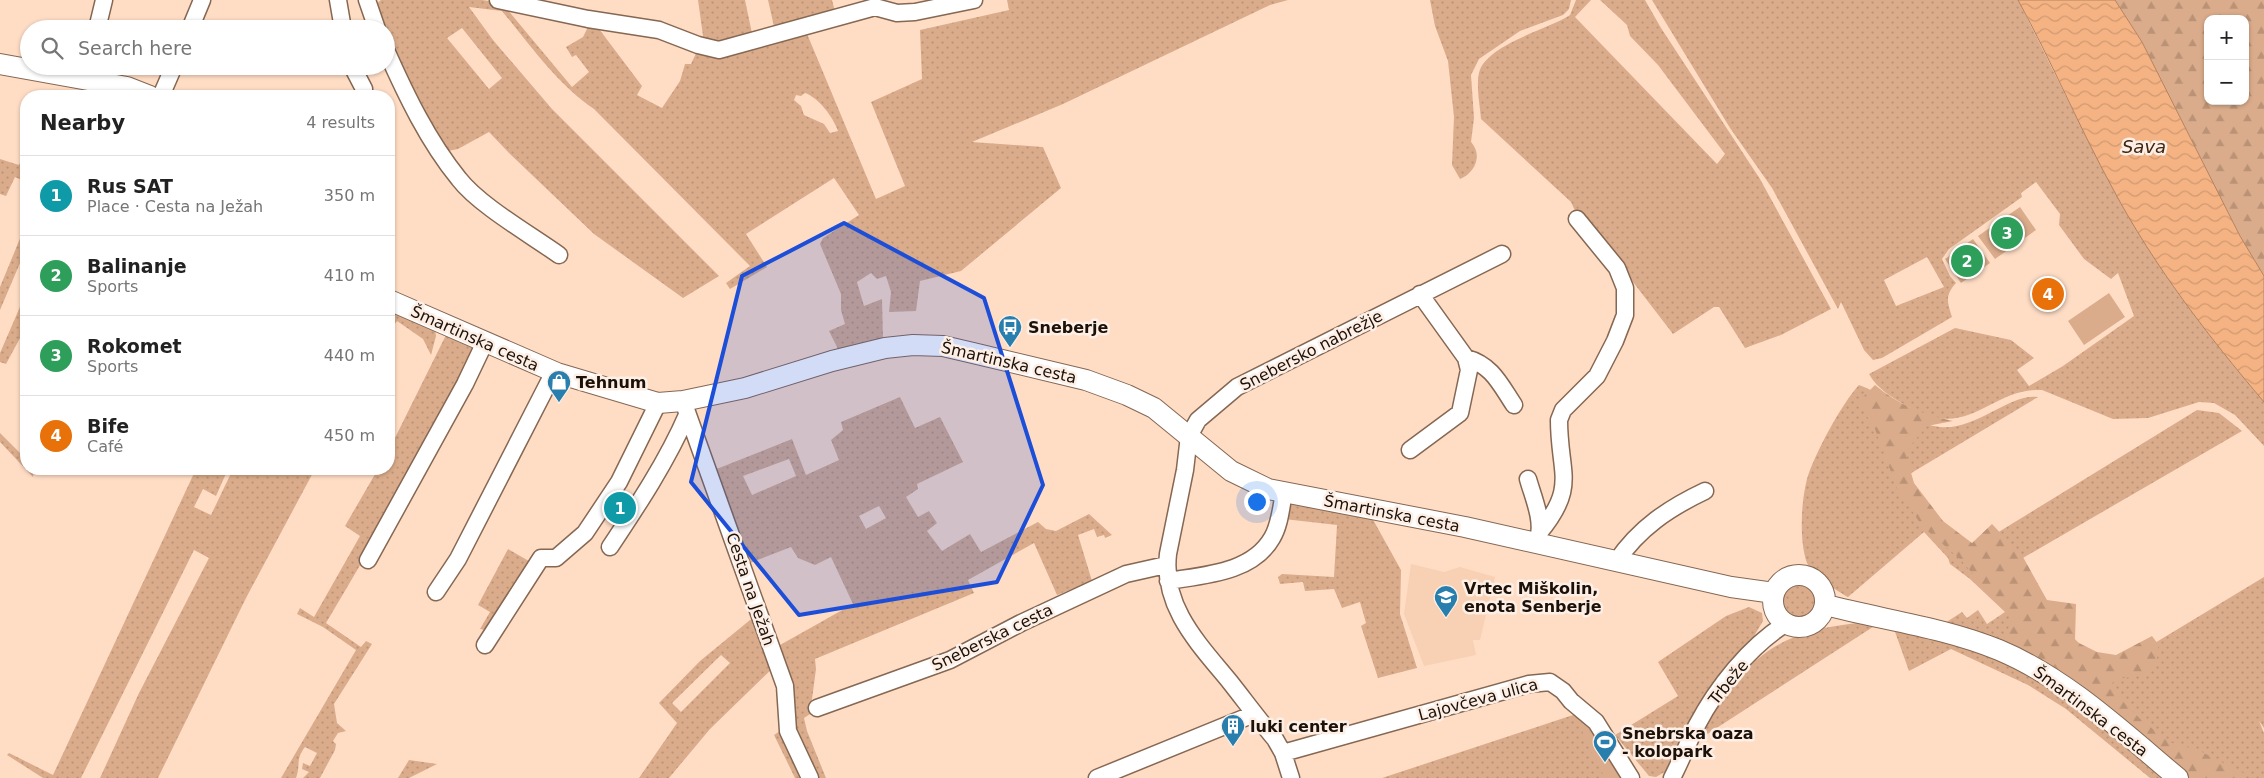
<!DOCTYPE html>
<html lang="en">
<head>
<meta charset="utf-8">
<style>
  :root { --surface:#fff; --page:#f2f2f2; --text:#222; --muted:#767676; --line:#e0e0e0; --accent:#ea580c }
  body { margin:0; font-family:"DejaVu Sans",sans-serif; background:var(--page); color:var(--text) }
  .controls { position:absolute; right:15px; top:15px; display:grid; overflow:hidden; border-radius:10px; box-shadow:0 1px 4px #0004 }
  .controls button { width:45px; height:45px; display:grid; place-items:center; padding:0; border:0; border-bottom:1px solid var(--line); background:var(--surface); color:var(--text); font:25px sans-serif }
  .you { position:absolute; left:1256px; top:501px; width:18px; height:18px; margin:-12px; border:4px solid #fff; border-radius:50%; background:#1a73e8; box-shadow:0 0 0 8px #1a73e833 }
  .badge { display:grid; place-items:center; width:32px; height:32px; border-radius:50%; background:var(--accent); color:#fff; font-size:16px; font-weight:700 }
  .pin { position:absolute; translate:-50% -50%; border:2px solid #fff; box-shadow:0 1px 5px #0006 }
  .list { margin:0; padding:0; list-style:none }
  h2 { display:flex; justify-content:space-between; align-items:center; height:65px; margin:0; padding:0 20px; font-size:21px }
  h2 small { font-size:16px; font-weight:400; color:var(--muted) }
  .list li { display:grid; grid-template-columns:32px 1fr auto; gap:15px; align-items:center; box-sizing:border-box; height:80px; padding:0 20px; border-top:1px solid var(--line) }
  .list b { display:block; font-size:19px; white-space:nowrap }
  .list p { margin:0; font-size:16px; white-space:nowrap; color:var(--muted) }
  .list em { font-size:16px; font-style:normal; color:var(--muted) }
  .icon { flex:none; width:28px; height:28px; fill:none; stroke:currentColor; stroke-width:2; stroke-linecap:round; stroke-linejoin:round }
  .map { position:relative; flex:none; width:2264px; height:778px; overflow:hidden }
  .search { position:absolute; background:var(--surface); box-shadow:0 1px 4px #0004; left:20px; top:20px; width:375px; height:55px; display:flex; align-items:center; gap:12px; box-sizing:border-box; padding:0 18px; border-radius:28px; color:var(--muted); font-size:19px }
  .panel { position:absolute; background:var(--surface); box-shadow:0 1px 4px #0004; left:20px; top:90px; width:375px; height:385px; border-radius:20px }
  .map>svg:first-child { display:block }
  .built { fill:#f8d0b4 }
  .grass { fill:url(#grass-dots); fill-rule:evenodd }
  .forest { fill:url(#forest-firs); fill-rule:evenodd }
  .pitch { fill:#daac8b }
  .water { fill:url(#water-waves); stroke:#b4825e }
  .lines { fill:none; stroke-linecap:round; stroke-linejoin:round }
  .minor-casing { stroke:#856752; stroke-width:19 }
  .major-casing { stroke:#856752; stroke-width:22 }
  .minor { stroke:#fff; stroke-width:16 }
  .major { stroke:#fff; stroke-width:20 }
  .marked { fill:#1d4ed8; fill-opacity:0.2; stroke:#1d4ed8; stroke-width:4; stroke-linejoin:round }
  .labels { text-anchor:middle; stroke-width:5; stroke-linejoin:round; paint-order:stroke }
  .poi-label { font-size:16px; font-weight:bold; fill:#1c1108; stroke:#fdefe5; text-anchor:start }
  .street-label { font-size:16px; fill:#1c1108; stroke:#fdefe5 }
  .water-label { font-size:18px; font-style:italic; fill:#3f240f; stroke:#fdefe5 }
</style>
</head>
<body>
<div class="map">
<svg width="2264" height="778" viewBox="0 0 2264 778">
  <defs>
    <pattern id="grass-dots" width="8" height="8" patternUnits="userSpaceOnUse" patternTransform="scale(1.25)"><rect width="8" height="8" fill="#daac8b"/><path d="M2 2h.1M6 6h.1" fill="none" stroke="#ba9376" stroke-width="1.8" stroke-linecap="round"/></pattern>
    <pattern id="forest-firs" width="22" height="20" patternUnits="userSpaceOnUse" patternTransform="scale(1.25)"><rect width="22" height="20" fill="#daac8b"/><path d="M5 1l3.5 6h-7zM16 11l3.5 6h-7z" fill="#ba9376"/></pattern>
    <pattern id="water-waves" width="16" height="10" patternUnits="userSpaceOnUse" patternTransform="scale(1.25)"><rect width="16" height="10" fill="#f5b383"/><path d="M0 5q4-4 8 0t8 0" fill="none" stroke="#d19970"/></pattern>
  </defs>
  <rect width="100%" height="100%" fill="#ffddc5"/>
  <path class="built" d="M1411 564 1444 572 1460 567 1495 577 1480 640H1473L1476 655 1424 666 1404 614Z"/>
  <path class="grass" d="M381 0H482L502 3 572 87 589 72 576 55 572 57 566 47 583 37 590 23 596 25 642 86 637 95 662 108 680 81 685 64H691L698 49 805 29 876 199 905 186 871 102 922 79 920 30 1009 10 1007 0H1288L1270 5 1063 104 972 142 1043 147 1061 188 961 271 920 281 916 311 889 312 891 292 886 276 877 279 871 273 857 282 864 306 882 299 883 339 839 351 829 331 845 324 841 310V294L820 244 823 238 859 215 834 178 746 234 767 267 730 289 726 283 750 266 594 109C557 84 530 45 502 11L469 7 493 40 552 109 719 276 683 298 594 234 510 154 489 132 458 149 448 151C414 109 392 52 376 4ZM462 28 502 78 489 89 447 38ZM805 93C819 98 833 117 838 131L830 133 824 124 804 115 801 106 794 100 796 95 801 96Z
    M698 0H745L753 38 740 42 704 43Z
    M768 0H832L835 12 775 31Z
    M1430 0H1571L1569 9 1563 15 1520 31 1479 59 1471 75 1474 118 1471 142C1483 155 1475 173 1460 179L1452 165 1454 117 1448 61 1435 26Z
    M1576 0H1591L1575 17 1717 164 1725 154 1658 65 1630 36 1627 25 1600 0H1645L1661 28 1760 179 1831 309 1781 335 1745 348 1719 307H1714L1673 334 1613 256 1576 213 1571 202 1481 119C1480 105 1476 87 1479 73 1485 45 1549 29 1570 15Z
    M1652 0H2018C2050 63 2080 127 2113 189 2154 266 2208 336 2264 402V446L2235 415 2214 403 2199 402 2148 418 2113 419 2042 390C1988 388 1970 443 1907 406 1893 398 1877 389 1869 374L1955 328 2011 340 2034 358 2017 370 2029 386 2063 366 2134 316 2118 273 2111 279 2084 259 2059 225 2060 214 2036 182 2021 193 2022 197 1949 249 1942 259 1950 276 1956 283C1945 295 1947 302 1952 317L1882 358 1873 360 1864 350 1841 302 1838 309 1772 188 1730 128ZM1927 257 1944 287 1896 306 1884 280Z
    M26 150V182L15 177 6 196 0 194V159L19 165Z
    M26 224V249L0 310V287Z
    M26 293V327L6 364 0 362V353Z
    M389 307 435 329 436 336 431 355 423 339 397 321 389 332Z
    M446 335 475 348C434 442 378 535 326 623L361 647 366 641 372 644 334 704 337 723 346 731 338 733 333 741 336 744 335 750 320 778H303L309 772 302 769 303 763 310 766 317 753 305 747C295 760 301 765 296 778H281L356 650 323 627 297 614 300 608 314 617 360 536 345 526 378 469H389V450Z
    M1859 385C1887 394 1905 423 1940 427 1975 431 2010 393 2038 397L1903 478 1960 550 1984 541 2197 410 2219 413 2242 431 2004 569 2086 650 2115 667 2264 577V728L2259 721 2264 733V778H2189L2146 742 1945 623 1962 612 1967 618 1978 610 1987 624 2005 612 1970 579 1950 564 1948 558 1924 532 1848 597C1838 592 1811 573 1807 563 1799 541 1801 502 1807 479 1814 455 1842 403 1859 385Z
    M900 397 915 428 940 417 963 462 917 484 918 489 906 497 918 517 929 511 937 523 927 531 942 551 970 534 981 552 1038 522 1046 529 1056 531 1089 514 1112 535 1105 538 1104 535 1097 537 1094 529 1078 535 1092 581 1057 595 1034 543 968 580 974 593 815 659 816 669 810 714 804 718 807 731 826 778H809L801 760 780 645 853 604 831 557 815 565 798 558 791 547 745 565 714 470 792 439 806 475 839 460 831 440 843 430 841 422ZM789 459 796 476 752 495 743 476ZM879 506 886 518 866 529 859 516Z
    M0 433 26 459V469H34L33 477 0 442Z
    M196 469H228L216 496 203 489 194 507 211 515 233 469H315L246 598 158 778H100L139 693 209 558 194 550 81 778H43L7 755 9 753 53 775Z
    M1287 502 1371 516 1401 570 1400 614 1417 668 1378 678 1361 626 1366 623 1360 602 1342 608 1334 589 1305 591 1303 582 1280 584 1278 577 1282 574 1334 577 1337 525 1284 519Z
    M508 549 534 564 491 631 480 629 490 612 478 605Z
    M1781 602a18 18 0 1 1 36 0a18 18 0 1 1-36 0Z
    M1749 607 1762 613 1763 621 1754 636 1714 683 1690 721 1668 770 1656 777 1649 776 1615 735 1678 696 1658 662 1726 616Z
    M758 616 764 643 763 652 777 664 710 729 669 778H639L677 723 659 703 700 661 750 620ZM721 655 730 663 681 712 672 703Z
    M1871 622 1876 625 1695 742C1744 660 1772 629 1871 622Z
    M1894 629C1921 636 1952 641 1979 651 2049 680 2107 731 2165 778H2150L2066 709 2028 685 1951 649 1909 671Z
    M1579 713 1625 778H1382Z
    M780 731 802 778H795L774 735Z
    M409 760 437 764 409 778H398Z"/>
  <path class="forest" d="M2115 0H2264V276L2240 236 2142 42ZM2208 19H2245V101H2208Z
    M1875 385C1897 404 1924 415 1953 421L1927 426 1905 452 1914 483 1943 521 1972 543 1992 524 2023 557 2047 600 2076 604 2075 641 2097 652 2116 655 2152 636 2158 644C2159 678 2140 674 2114 680L2110 688 2138 717 2169 742 2200 751 2245 774 2246 778H2194L2067 677 2003 638 2014 617 2001 607 1961 560 1922 526 1897 488 1875 429 1858 402Z"/>
  <path class="pitch" d="M2020 207 2036 230 1995 259 1978 236Z
    M1973 239 1990 263 1961 283 1945 259Z
    M2109 293 2125 317 2084 345 2068 321Z
    M1582 722 1589 726 1623 778H1605L1583 737Z"/>
  <path class="water" d="M2018 0H2115L2142 42 2240 236 2264 276V402C2208 336 2154 266 2113 189 2079 127 2052 62 2018 0Z"/>
  <g class="lines">
    <g class="minor-casing">
      <path id="minor" d="M338 0 343 29
        M367 0 377 29
        M498 0 588 19 659 30 698 45 719 50 875 7 897 13 915 12 974 0
        M97 29 104 0
        M190 29 202 0
        M386 50C406 95 428 141 459 179 479 205 531 235 559 255
        M352 66 364 89
        M93 80 94 66
        M161 96 174 66
        M1466 358C1492 365 1500 384 1514 405
        M683 401 785 686 788 731 810 778
        M1410 450 1460 413 1469 370 1466 358 1420 294
        M1528 479C1533 497 1544 521 1538 539
        M1539 533C1578 486 1559 474 1559 420L1563 410 1597 376 1615 341 1625 315V288L1617 268 1577 219
        M610 547C638 505 667 461 687 415
        M368 560 465 384 485 342
        M1616 562C1639 528 1669 508 1705 491
        M1168 581C1204 575 1252 573 1272 538 1280 525 1281 507 1284 493
        M436 592 458 559 554 372
        M485 645 541 558H556L585 533 619 482 658 403
        M817 708 950 660 1021 623 1126 574 1166 565
        M1283 753 1529 684 1550 682 1563 691 1571 701 1596 722 1631 778
        M1097 778 1254 714
        M1291 778 1283 753 1275 739C1259 720 1245 701 1230 682 1198 643 1162 607 1168 554L1185 470 1189 436 1198 420 1237 387 1502 254
        M1672 778C1681 761 1688 742 1697 725 1717 687 1749 647 1785 624"/>
    </g>
    <g class="major-casing">
      <path id="major" d="M0 64 127 87 150 96
        M389 300 557 373 658 403 683 401 745 388 832 361 885 348 913 345 943 346 973 353 1086 380 1127 395 1154 408 1231 471 1268 489 1465 527 1731 587 1774 593
        M1773 601a26 26 0 1 1 52 0a26 26 0 1 1-52 0Z
        M1826 605C1883 620 1943 627 1999 650 2066 678 2123 732 2178 778"/>
    </g>
    <use href="#minor" class="minor"/>
    <use href="#major" class="major"/>
  </g>
  <path class="marked" d="M844 223 984 298 1043 485 997 582 799 615 691 482 742 276Z"/>
  <defs>
    <g id="bus-pin" transform="scale(1.25)"><path d="M0 17L-7.5 6A9.5 9.5 0 1 1 7.5 6Z" fill="#287fae" stroke="#fdefe5"/><path d="M-5-6H5V4H4V6H2V4H-2V6H-4V4H-5ZM-3.5-4V0h7V-4ZM-3.5 1.2v1.5H-2V1.2ZM2 1.2v1.5H3.5V1.2Z" fill="#fff"/></g>
    <g id="shop-pin" transform="scale(1.25)"><path d="M0 17L-7.5 6A9.5 9.5 0 1 1 7.5 6Z" fill="#287fae" stroke="#fdefe5"/><path d="M-5-2.5h2.3a2.7 3.5 0 0 1 5.4 0H5L5.5 6h-11ZM-1.5-2.5h3a1.5 2.3 0 0 0-3 0Z" fill="#fff"/></g>
    <g id="school-pin" transform="scale(1.25)"><path d="M0 17L-7.5 6A9.5 9.5 0 1 1 7.5 6Z" fill="#287fae" stroke="#fdefe5"/><path d="M0-5L7-2L0 1L-7-2ZM-4 1L0 2.5L4 1V4Q0 6-4 4Z" fill="#fff"/></g>
    <g id="building-pin" transform="scale(1.25)"><path d="M0 17L-7.5 6A9.5 9.5 0 1 1 7.5 6Z" fill="#287fae" stroke="#fdefe5"/><path d="M-4-6H4V6H1V3H-1V6H-4ZM-2.5-4.3h1.7v1.8h-1.7ZM.8-4.3h1.7v1.8H.8ZM-2.5-1h1.7V.8h-1.7ZM.8-1h1.7V.8H.8Z" fill="#fff"/></g>
    <g id="stadium-pin" transform="scale(1.25)"><path d="M0 17L-7.5 6A9.5 9.5 0 1 1 7.5 6Z" fill="#287fae" stroke="#fdefe5"/><path d="M0-5a6.5 5 0 1 0 0 10a6.5 5 0 1 0 0-10ZM-3.5-1.8h7v3.6h-7Z" fill="#fff"/></g>
  </defs>
  <g fill-rule="evenodd">
    <use href="#bus-pin" x="1010" y="327"/>
    <use href="#shop-pin" x="559" y="382"/>
    <use href="#school-pin" x="1446" y="597"/>
    <use href="#building-pin" x="1233" y="726"/>
    <use href="#stadium-pin" x="1605" y="742"/>
  </g>
  <g class="labels">
    <g class="poi-label">
      <text x="1028" y="333">Sneberje</text>
      <text x="576" y="388">Tehnum</text>
      <text x="1464" y="594">Vrtec Miškolin,<tspan x="1464" dy="18">enota Senberje</tspan></text>
      <text x="1250" y="732">luki center</text>
      <text x="1622" y="739">Snebrska oaza<tspan x="1622" dy="18">- kolopark</tspan></text>
    </g>
    <g class="street-label">
      <text transform="translate(475 338) rotate(24)" y="6">Šmartinska cesta</text>
      <text transform="translate(1311 350) rotate(-27)" y="6">Snebersko nabrežje</text>
      <text transform="translate(1009 362) rotate(13)" y="6">Šmartinska cesta</text>
      <text transform="translate(1392 513) rotate(11)" y="6">Šmartinska cesta</text>
      <text transform="translate(751 589) rotate(71)" y="6">Cesta na Ježah</text>
      <text transform="translate(992 637) rotate(-26)" y="6">Sneberska cesta</text>
      <text transform="translate(1728 682) rotate(-51)" y="6">Trbeže</text>
      <text transform="translate(1478 699) rotate(-15)" y="6">Lajovčeva ulica</text>
      <text transform="translate(2091 711) rotate(37)" y="6">Šmartinska cesta</text>
    </g>
    <g class="water-label">
      <text x="2144" y="153">Sava</text>
    </g>
  </g>
</svg>
<div class="controls">
<button>+</button>
<button>−</button>
</div>
<div class="you"></div>
<div class="pin badge" style="left:620px;top:508px;background:#0f9aa8">1</div>
<div class="pin badge" style="left:1967px;top:261px;background:#2e9e5b">2</div>
<div class="pin badge" style="left:2007px;top:233px;background:#2e9e5b">3</div>
<div class="pin badge" style="left:2048px;top:294px;background:#e8710a">4</div>
<div class="search"><svg class="icon" aria-label="search" viewBox="0 0 24 24"><circle cx="10" cy="10" r="6"/><path d="M15 15l6 6"/></svg>Search here</div>
<section class="panel">
<h2>Nearby<small>4 results</small></h2>
<ul class="list">
<li><span class="badge" style="background:#0f9aa8">1</span><div><b>Rus SAT</b><p>Place · Cesta na Ježah</p></div><em>350 m</em></li>
<li><span class="badge" style="background:#2e9e5b">2</span><div><b>Balinanje</b><p>Sports</p></div><em>410 m</em></li>
<li><span class="badge" style="background:#2e9e5b">3</span><div><b>Rokomet</b><p>Sports</p></div><em>440 m</em></li>
<li><span class="badge" style="background:#e8710a">4</span><div><b>Bife</b><p>Café</p></div><em>450 m</em></li>
</ul>
</section>
</div>
</body>
</html>
